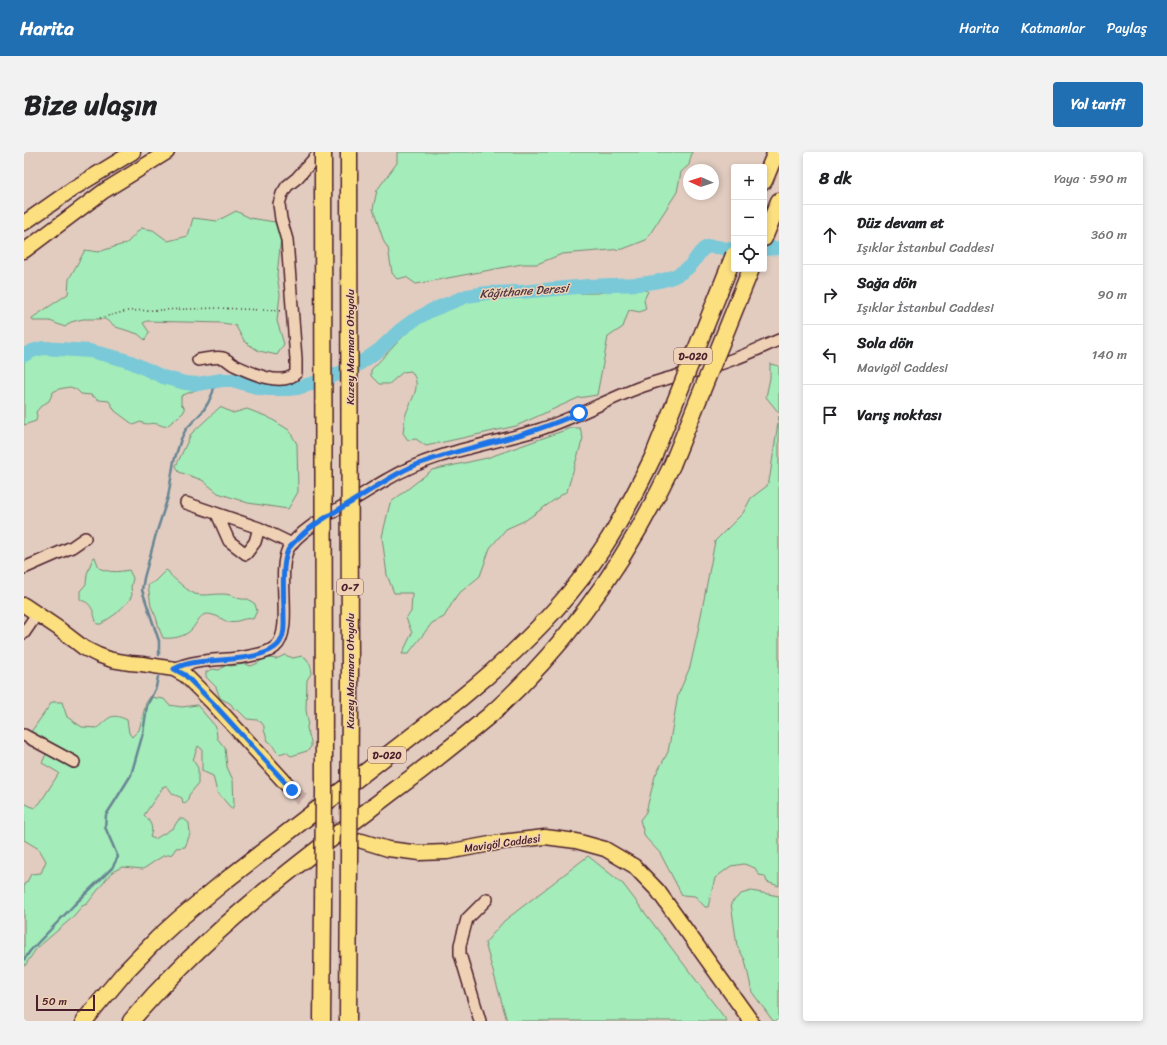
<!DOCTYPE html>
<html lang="tr">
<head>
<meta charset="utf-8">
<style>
  :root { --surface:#fff; --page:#f2f2f2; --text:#202124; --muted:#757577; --line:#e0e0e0; --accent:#1f6fb2 }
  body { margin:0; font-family:Sriracha,sans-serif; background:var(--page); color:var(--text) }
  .controls { position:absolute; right:12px; top:12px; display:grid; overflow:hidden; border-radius:4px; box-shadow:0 2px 6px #0003 }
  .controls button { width:36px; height:36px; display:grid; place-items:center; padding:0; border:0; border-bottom:1px solid var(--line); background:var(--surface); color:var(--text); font:20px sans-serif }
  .compass { position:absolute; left:659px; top:12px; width:36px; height:36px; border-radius:50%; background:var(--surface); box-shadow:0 2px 6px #0003; rotate:273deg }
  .scale { position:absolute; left:12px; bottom:10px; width:59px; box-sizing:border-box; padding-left:4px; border:2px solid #4a1f2b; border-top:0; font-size:11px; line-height:14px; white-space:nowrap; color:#4a1f2b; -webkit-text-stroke:3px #efd2b6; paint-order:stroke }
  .stop { position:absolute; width:12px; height:12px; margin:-9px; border:3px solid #1a73e8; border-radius:50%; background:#fff }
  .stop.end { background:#1a73e8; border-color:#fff; box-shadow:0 1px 4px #0008 }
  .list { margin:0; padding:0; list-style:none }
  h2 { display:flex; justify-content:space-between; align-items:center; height:52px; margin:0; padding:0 16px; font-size:17px }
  h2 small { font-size:13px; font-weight:400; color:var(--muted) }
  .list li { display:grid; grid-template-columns:26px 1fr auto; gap:12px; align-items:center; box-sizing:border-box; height:60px; padding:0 16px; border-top:1px solid var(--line) }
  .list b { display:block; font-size:15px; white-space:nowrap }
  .list p { margin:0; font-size:13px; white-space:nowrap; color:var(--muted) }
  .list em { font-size:13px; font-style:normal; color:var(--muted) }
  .icon { flex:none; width:22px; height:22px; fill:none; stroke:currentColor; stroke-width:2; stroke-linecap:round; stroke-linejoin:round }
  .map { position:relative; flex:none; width:755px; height:869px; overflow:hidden; border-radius:4px }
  header { display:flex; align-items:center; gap:24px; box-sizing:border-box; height:56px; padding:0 20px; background:var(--accent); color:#fff }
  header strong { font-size:19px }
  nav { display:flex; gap:22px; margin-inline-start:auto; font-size:14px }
  .intro { display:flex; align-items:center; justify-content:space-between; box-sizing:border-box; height:96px; padding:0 24px }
  h1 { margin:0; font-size:28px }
  .button { padding:10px 18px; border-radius:4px; background:var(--accent); color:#fff; font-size:14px; font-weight:700 }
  main { display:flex; gap:24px; padding:0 24px }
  aside { flex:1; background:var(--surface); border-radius:4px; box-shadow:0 2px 6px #0003 }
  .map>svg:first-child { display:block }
  .green { fill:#a4ecb9; stroke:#778672 }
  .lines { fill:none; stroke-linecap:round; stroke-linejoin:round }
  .stream { stroke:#678593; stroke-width:2.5 }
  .river { stroke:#7ac9d8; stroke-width:14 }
  .major-tunnel { stroke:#c4a9a2; stroke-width:14; stroke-dasharray:14 7; stroke-linecap:butt }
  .minor-casing { stroke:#4a1f2b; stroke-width:14 }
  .major-casing { stroke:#4a1f2b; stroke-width:17 }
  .highway-casing { stroke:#4a1f2b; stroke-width:19 }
  .path { stroke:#4a1f2b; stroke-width:1.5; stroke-dasharray:1 3; stroke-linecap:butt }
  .minor { stroke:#efd2b6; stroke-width:11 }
  .major { stroke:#fce080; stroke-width:14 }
  .highway { stroke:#fce080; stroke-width:16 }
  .highway-bridge-casing { stroke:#4a1f2b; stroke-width:19; stroke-linecap:butt }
  .highway-bridge { stroke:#fce080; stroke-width:16 }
  .route { stroke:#1a73e8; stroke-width:5 }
  .labels { text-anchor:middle; stroke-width:3; stroke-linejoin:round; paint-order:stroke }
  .shield { fill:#efd2b6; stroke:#7c5555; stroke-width:1 }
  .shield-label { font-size:10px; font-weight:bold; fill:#4a1f2b }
  .street-label { font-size:11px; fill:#4a1f2b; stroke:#efd2b6 }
  .water-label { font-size:12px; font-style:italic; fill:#513845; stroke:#efd2b6 }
</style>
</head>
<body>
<header>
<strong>Harita</strong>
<nav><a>Harita</a><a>Katmanlar</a><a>Paylaş</a></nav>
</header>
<div class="intro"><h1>Bize ulaşın</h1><a class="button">Yol tarifi</a></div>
<main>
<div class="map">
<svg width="755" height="869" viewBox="0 0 755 869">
  <rect width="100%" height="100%" fill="#e2ccc0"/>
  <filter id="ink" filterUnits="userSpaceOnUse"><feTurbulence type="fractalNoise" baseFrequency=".025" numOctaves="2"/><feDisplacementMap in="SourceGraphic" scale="8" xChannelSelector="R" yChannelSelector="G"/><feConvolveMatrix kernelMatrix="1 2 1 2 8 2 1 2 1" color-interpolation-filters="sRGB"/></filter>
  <g filter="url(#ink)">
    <path class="green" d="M373 0H668L665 13 657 20 653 40 622 88 599 97 538 102 513 112H498L392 132 382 125 373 127 368 121 364 96 360 90 349 57 353 38 373 11Z
      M212 59 226 66 251 70 257 86 253 123 256 143 253 169 260 192 253 203 235 199 221 190 211 173 198 171 123 169 119 171 125 180 121 188 114 182 92 175 81 167H59L47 170 41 175 26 169H9L8 166 44 142 45 127 61 98 74 100 103 91 117 76 129 78 144 89 164 84 169 66 193 69Z
      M609 135 624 139 620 148 622 157 616 160 605 158 599 175 584 185 573 243 554 246 492 274 402 294 392 287 384 288 379 281C380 275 380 268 382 262 387 247 399 234 387 219L379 220 365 232H355L347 224V218L390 173 426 152 478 142 574 141Z
      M23 190 43 192 53 196 103 205 121 213 136 222 158 228 172 230 176 235 174 237 157 244V252L160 255V260L143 274C139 275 138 273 133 272 126 270 125 274 116 270L110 273 91 259 85 249 75 248 67 243 57 242 52 237 46 235 35 237 29 240 25 249 17 254 12 260 13 264 12 269 0 273V200Z
      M746 212 755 214V261L742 245 746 226Z
      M196 255 209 261 223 257 244 265 265 278 273 292 274 340 264 357 224 351 194 341 178 328 155 320 152 314 167 282Z
      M755 264V734L743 730 741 724 735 723 731 716 720 712 707 714 691 726 684 755H681L671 744 658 743 636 701 621 685 616 668 622 660 631 624 644 600 654 543 666 515 674 479 691 389 719 361 727 346 743 334 746 324Z
      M547 276H556L559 286 543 339 502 368 482 377 466 396 456 424 433 443 420 465 408 471 384 502H378L388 481 382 466 387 460 388 441H370L363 423 358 385 366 351 408 318 463 306Z
      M69 405H71L75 416C86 421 94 420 105 418L109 426 107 435 108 443 106 447 93 461 77 472H73C70 465 70 455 62 450 60 449 58 449 56 447V439L62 432 63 422Z
      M142 418 145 420C147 425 150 426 153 429 159 434 164 439 171 442 181 445 195 440 206 443 214 445 214 448 224 447L231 452 233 459 229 467C223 466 220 467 214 469 210 470 208 469 204 470 199 468 194 464 189 463 176 459 175 469 168 477 161 485 149 487 139 486L136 479 132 465 127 454 124 433 130 430Z
      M261 503 269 506 278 504 282 506 286 512 288 520 283 528 282 558 284 569 283 576 287 590V595L283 599 267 604 262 600 255 602C249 597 250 592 244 589L240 578V574L237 570 233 568 223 567 215 559 210 557 207 552 196 546 192 535 182 525V520L189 517 195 518 202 513 207 514 220 512 227 514 234 511 239 507 246 506 252 507Z
      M126 545 140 547 145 553 158 555 173 553 192 575 193 586 201 596 203 615 209 628 210 652 208 657 193 640 189 624 178 619V597L174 594 169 608 174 616V632L165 643 163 650 159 651 158 646 149 642 143 634H140L120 663C127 670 130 676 126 685L131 687 149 676 155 667H160L165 671 166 682 161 695 152 696 148 702 139 704 119 717 98 715 88 720 63 752 58 754 48 766 12 797 0 815V732L3 730 7 722 17 721 22 709 15 697 0 688V651L10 656 16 651 35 621 18 611 23 600 2 587 28 550H38L43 565 58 575 73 576C85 566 87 560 103 568L105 581 108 585 115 578 122 551Z
      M564 704 599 732 703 869H483L461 791 480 769Z
      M727 739 755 744V869H749L728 840 721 808 713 794 707 751 717 742Z"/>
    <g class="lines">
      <path class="stream" d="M135 503V489L118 438 120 426 132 382 144 345 150 309 157 287 162 277 179 259 184 251 189 240 190 233
        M0 808 6 799 50 753 88 716 94 705 81 675 82 663 91 649 107 623 119 581 123 554 132 535 134 525"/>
      <path class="river" d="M740 97 755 96
        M0 203 8 199 19 196 66 199 94 206 107 210 139 225 161 231 174 232 198 228H208L236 236 244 237H264L273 236 297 229 332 214 355 198 375 179 390 168 408 158 443 144 463 141 496 140 564 134 615 132C634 130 653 127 667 113 672 108 675 98 683 95 689 93 702 97 710 98"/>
      <path class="major-tunnel" d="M268 638 284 653 309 675 325 683"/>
      <g class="minor-casing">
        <path id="minor" d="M174 208C182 207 192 204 199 206 203 207 206 211 210 213 225 220 258 236 272 221V207L263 88 257 67 255 52 258 42 263 34 273 26 296 0
          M162 351 235 376 268 392
          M193 362 205 389 222 402 231 390 235 376
          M0 416 48 395 61 386
          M0 481 13 462
          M150 517C175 505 204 510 230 503 238 502 245 500 251 495 270 480 252 421 264 397 274 379 311 359 329 348 341 341 353 333 364 327 411 299 466 293 517 277 550 266 581 249 614 236 645 224 679 219 710 207 725 202 740 194 755 188
          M0 583 50 610
          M456 869 436 802V793L443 767 463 747"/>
      </g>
      <g class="major-casing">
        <path id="major" d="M0 71 50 36 109 0
          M0 99 80 39 143 0
          M0 453 34 476 60 496 74 503 88 508 106 511 118 512 150 517 161 523 188 550 268 638
          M338 689 364 697 396 701 423 700 477 690 521 685 552 689 581 697 610 714 634 739 727 869"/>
      </g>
      <g class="highway-casing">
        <path id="highway" d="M740 29 752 0
          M740 86 755 49
          M60 869 101 820 133 787 155 767 201 729 437 546C490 503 541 454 579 396 598 367 614 336 629 305
          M107 869C123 850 140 832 158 814 222 750 295 696 367 641 401 616 434 590 466 563 545 492 603 408 648 313"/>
      </g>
      <path class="path" d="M76 166 103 159 195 156 259 159"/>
      <use href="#minor" class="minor"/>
      <use href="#major" class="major"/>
      <use href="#highway" class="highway"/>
      <g class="highway-bridge-casing">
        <path id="highway-bridge" d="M629 305 710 103
          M648 313 727 117
          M298 869 300 639 299 0
          M324 869 326 546 325 0"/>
      </g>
      <use href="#highway-bridge" class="highway-bridge"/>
    </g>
  </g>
  <g class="lines" filter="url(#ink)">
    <path class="route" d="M268 638 188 550 161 523 150 517C157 513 165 511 173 510 193 507 244 509 256 490 261 482 260 473 260 464 260 447 257 412 264 398 268 391 275 386 281 380 297 367 316 357 334 346 355 333 376 318 400 310 427 300 456 294 484 286 509 280 532 271 555 261"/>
  </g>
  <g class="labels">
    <g class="shield">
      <rect x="650" y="196" width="38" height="16" rx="3"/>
      <rect x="313" y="427" width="26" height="16" rx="3"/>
      <rect x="344" y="595" width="38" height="16" rx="3"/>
    </g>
    <g class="shield-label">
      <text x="669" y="208">D-020</text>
      <text x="326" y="439">O-7</text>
      <text x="363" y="607">D-020</text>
    </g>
    <g class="street-label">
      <text transform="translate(326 195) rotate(-90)" y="4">Kuzey Marmara Otoyolu</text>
      <text transform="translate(326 519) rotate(-90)" y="4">Kuzey Marmara Otoyolu</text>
      <text transform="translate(478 691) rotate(-8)" y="4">Mavigöl Caddesi</text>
    </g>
    <g class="water-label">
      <text transform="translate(500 139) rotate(-4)" y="4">Kâğıthane Deresi</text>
    </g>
  </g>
</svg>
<div class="controls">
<button>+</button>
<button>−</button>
<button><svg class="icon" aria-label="locate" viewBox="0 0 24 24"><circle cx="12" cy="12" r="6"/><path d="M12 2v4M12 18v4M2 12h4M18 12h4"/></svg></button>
</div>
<svg class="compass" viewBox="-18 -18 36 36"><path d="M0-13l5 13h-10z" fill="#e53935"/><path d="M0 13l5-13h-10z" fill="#757577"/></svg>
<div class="scale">50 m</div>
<div class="stop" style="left:555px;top:261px"></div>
<div class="stop end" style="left:268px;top:638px"></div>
</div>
<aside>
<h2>8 dk<small>Yaya · 590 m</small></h2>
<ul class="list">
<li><svg class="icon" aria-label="ahead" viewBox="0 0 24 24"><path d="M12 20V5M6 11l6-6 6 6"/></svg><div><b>Düz devam et</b><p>Işıklar İstanbul Caddesi</p></div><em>360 m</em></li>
<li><svg class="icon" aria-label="right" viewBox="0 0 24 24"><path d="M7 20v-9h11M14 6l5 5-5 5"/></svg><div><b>Sağa dön</b><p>Işıklar İstanbul Caddesi</p></div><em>90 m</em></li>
<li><svg class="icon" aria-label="left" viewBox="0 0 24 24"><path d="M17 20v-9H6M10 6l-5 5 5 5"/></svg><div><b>Sola dön</b><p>Mavigöl Caddesi</p></div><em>140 m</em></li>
<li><svg class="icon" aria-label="arrive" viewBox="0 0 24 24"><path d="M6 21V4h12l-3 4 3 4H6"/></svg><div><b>Varış noktası</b></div></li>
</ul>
</aside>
</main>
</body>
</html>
